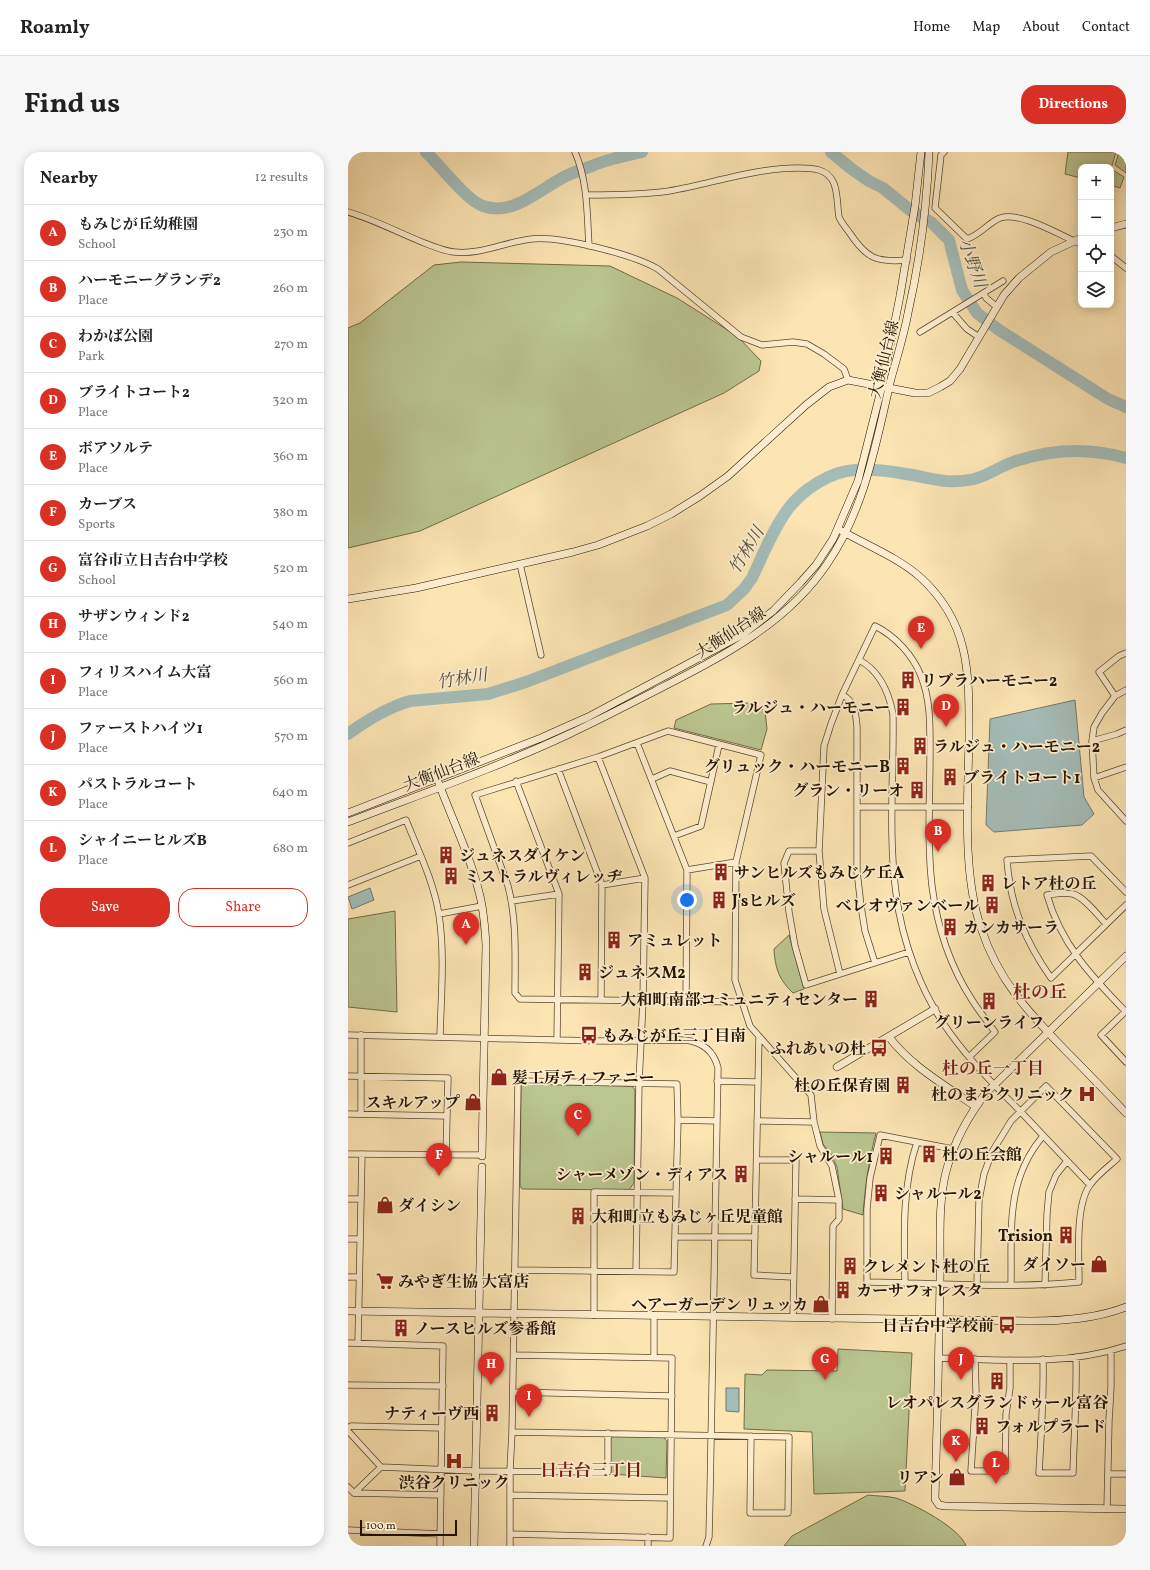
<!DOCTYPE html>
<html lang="en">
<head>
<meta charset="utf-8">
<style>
  :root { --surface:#fff; --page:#f6f6f6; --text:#222; --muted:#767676; --line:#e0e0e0; --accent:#d93025 }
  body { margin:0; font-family:Vollkorn,"Noto Serif JP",serif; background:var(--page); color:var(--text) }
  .controls { position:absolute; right:12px; top:12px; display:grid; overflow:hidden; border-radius:8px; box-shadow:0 2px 10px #0003 }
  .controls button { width:36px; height:36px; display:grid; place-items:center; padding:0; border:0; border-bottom:1px solid var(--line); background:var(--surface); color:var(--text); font:20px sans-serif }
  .scale { position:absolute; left:12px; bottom:10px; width:97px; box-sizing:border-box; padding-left:4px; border:2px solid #261401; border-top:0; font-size:11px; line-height:14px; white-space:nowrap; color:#261401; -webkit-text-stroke:3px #fdedce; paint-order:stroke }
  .you { position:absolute; left:339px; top:748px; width:14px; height:14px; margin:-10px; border:3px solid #fff; border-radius:50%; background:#1a73e8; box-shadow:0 0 0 6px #1a73e833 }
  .badge { display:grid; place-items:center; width:26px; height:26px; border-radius:50%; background:var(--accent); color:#fff; font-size:13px; font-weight:700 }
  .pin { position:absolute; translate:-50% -33px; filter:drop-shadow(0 1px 2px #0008) }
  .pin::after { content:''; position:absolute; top:21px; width:14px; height:12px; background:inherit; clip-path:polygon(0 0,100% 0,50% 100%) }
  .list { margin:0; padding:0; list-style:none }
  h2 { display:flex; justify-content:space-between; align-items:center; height:52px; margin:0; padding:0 16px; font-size:17px }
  h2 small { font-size:13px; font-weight:400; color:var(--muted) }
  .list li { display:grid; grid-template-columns:26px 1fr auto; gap:12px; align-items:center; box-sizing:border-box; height:56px; padding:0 16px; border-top:1px solid var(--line) }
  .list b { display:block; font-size:15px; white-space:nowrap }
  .list p { margin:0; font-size:13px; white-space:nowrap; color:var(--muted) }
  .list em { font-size:13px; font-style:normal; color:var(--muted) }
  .actions { display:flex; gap:8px; padding:12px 16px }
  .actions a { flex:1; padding:9px 0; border:1px solid var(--accent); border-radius:16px; text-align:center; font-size:14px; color:var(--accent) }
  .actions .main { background:var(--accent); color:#fff }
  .icon { flex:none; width:22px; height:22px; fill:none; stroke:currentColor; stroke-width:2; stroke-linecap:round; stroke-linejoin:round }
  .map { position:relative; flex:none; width:778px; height:1394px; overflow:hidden; border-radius:16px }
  header { display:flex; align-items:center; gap:24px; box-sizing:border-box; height:56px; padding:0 20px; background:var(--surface); border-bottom:1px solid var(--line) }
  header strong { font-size:19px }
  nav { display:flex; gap:22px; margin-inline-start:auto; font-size:14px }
  .intro { display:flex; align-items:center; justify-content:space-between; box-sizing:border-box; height:96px; padding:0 24px }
  h1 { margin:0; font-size:28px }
  .button { padding:10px 18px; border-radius:16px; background:var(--accent); color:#fff; font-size:14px; font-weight:700 }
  main { display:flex; gap:24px; padding:0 24px }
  aside { flex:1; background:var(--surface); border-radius:16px; box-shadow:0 2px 10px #0003 }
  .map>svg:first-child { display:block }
  .green { fill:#bac590; stroke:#706c48 }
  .water { fill:#a4bcb8; stroke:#72796f }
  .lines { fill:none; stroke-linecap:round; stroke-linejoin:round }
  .river { stroke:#a4bcb8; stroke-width:12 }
  .street-casing { stroke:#5c482e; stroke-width:7 }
  .secondary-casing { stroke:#261401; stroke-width:8 }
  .street { stroke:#fdedce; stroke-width:5.5 }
  .secondary { stroke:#fdedce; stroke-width:7 }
  .labels { text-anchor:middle; stroke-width:3.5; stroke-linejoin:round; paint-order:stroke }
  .street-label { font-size:16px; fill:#261401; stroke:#fdedce }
  .poi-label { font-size:16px; font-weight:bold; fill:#261401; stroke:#fdedce; text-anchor:start }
  .water-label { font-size:17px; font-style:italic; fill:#524f41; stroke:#fdedce }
  .neighbourhood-label { font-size:17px; font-weight:bold; fill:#7a1f14; stroke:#fdedce }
  .quarter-label { font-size:18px; font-weight:bold; fill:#7a1f14; stroke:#fdedce }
</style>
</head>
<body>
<header>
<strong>Roamly</strong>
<nav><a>Home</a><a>Map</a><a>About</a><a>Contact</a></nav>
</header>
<div class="intro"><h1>Find us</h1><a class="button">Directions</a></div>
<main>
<aside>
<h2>Nearby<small>12 results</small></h2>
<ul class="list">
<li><span class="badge">A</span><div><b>もみじが丘幼稚園</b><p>School</p></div><em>230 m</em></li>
<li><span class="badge">B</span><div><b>ハーモニーグランデ2</b><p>Place</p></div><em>260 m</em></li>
<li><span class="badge">C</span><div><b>わかば公園</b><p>Park</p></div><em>270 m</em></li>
<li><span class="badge">D</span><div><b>ブライトコート2</b><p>Place</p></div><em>320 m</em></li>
<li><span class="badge">E</span><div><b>ボアソルテ</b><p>Place</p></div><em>360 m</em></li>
<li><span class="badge">F</span><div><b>カーブス</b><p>Sports</p></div><em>380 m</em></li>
<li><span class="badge">G</span><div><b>富谷市立日吉台中学校</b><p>School</p></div><em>520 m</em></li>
<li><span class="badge">H</span><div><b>サザンウィンド2</b><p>Place</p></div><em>540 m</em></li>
<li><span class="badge">I</span><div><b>フィリスハイム大富</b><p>Place</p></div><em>560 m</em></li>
<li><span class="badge">J</span><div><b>ファーストハイツ1</b><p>Place</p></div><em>570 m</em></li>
<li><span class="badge">K</span><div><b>パストラルコート</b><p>Place</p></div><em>640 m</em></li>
<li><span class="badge">L</span><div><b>シャイニーヒルズB</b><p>Place</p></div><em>680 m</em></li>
</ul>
<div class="actions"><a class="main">Save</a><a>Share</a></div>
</aside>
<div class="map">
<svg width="778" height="1394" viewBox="0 0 778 1394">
  <rect width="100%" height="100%" fill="#fce4b3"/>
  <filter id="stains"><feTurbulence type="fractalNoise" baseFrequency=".005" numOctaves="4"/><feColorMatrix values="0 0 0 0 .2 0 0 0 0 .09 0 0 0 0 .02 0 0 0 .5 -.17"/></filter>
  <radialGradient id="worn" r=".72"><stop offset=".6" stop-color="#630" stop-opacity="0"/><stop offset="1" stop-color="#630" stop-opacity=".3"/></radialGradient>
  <path class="green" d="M720 0H768L763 17 776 25 772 36 763 33V15H733V26L717 22Z
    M771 0H778V21L767 13Z
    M113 110 262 114 329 146 389 184 413 209 411 219 376 241 72 379 0 396V176L12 171 86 113Z
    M403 551 417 559 419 577 413 598 326 576 328 568 363 552Z
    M47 759 49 860 0 855V767Z
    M441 783 456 837 445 841C431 828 427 816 426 797Z
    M176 932 284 934 287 938 286 1031 281 1038 174 1037 172 1034 173 934Z
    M472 980 528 981C521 1008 517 1034 515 1063L495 1057 489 1015 483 1002 475 992Z
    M490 1197 564 1201 557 1339 466 1342 464 1280 396 1277 397 1222 414 1223 419 1218 489 1219Z
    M266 1284 315 1285 319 1289 318 1326 263 1322 262 1287Z
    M520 1343C528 1344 539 1344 548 1346 566 1352 612 1376 618 1394H436L444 1384Z"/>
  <path class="water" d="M727 548 736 645 746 662 734 673 646 680 638 673 642 567Z
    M22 736 26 748 4 757 0 745Z
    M378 1236H391V1260L378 1259Z"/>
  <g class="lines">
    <path class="river" d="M78 0C92 13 119 49 135 54 165 65 193 36 218 24 226 20 235 17 244 14 259 7 277 4 294 0
      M483 0 505 18 521 29 535 36 562 58 584 71 601 88 614 138 629 161 651 178 719 221 760 247 778 255
      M0 582C19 568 38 556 62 549L140 542 178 530 379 453 396 437 404 426C415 403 425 377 440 357 454 338 483 319 507 318 523 317 542 319 558 322 584 326 599 333 626 327 642 323 655 312 671 308 706 297 743 296 778 306"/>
    <g class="street-casing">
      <path id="street" d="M227 0C240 30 239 63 241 94
        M596 0 593 3 587 56 619 87C632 83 640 71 652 66 673 59 713 84 733 92
        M239 43C266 43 293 43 321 39 363 32 406 16 450 16 456 16 464 16 471 18 492 24 488 48 491 65 493 70 498 76 501 80 518 106 528 111 559 108
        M0 60C25 67 49 80 74 90 84 94 95 99 106 100 133 103 157 90 183 87 211 83 286 103 310 117L393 185 414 193 445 190 459 192 476 202 496 217 500 228
        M763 104 778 116
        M636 142 638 146 649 155
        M605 161 619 177 631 185
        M572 180 655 129
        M172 412 193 503
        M511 508C532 519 541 541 545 562 546 622 540 682 548 741 554 790 573 841 602 881 623 910 648 935 673 960 696 984 719 1009 742 1033
        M778 538 767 544 754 561 746 575 744 589 746 626 750 638 778 669
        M494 543C507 548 508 563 509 575V719L513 754 517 779 527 811
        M767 544 751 520 771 504 778 501
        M744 589 769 582 778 578
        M289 591 339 718 338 849
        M250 605 297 726 295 849 291 930 288 1119
        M210 617 254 733 253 847
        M746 626 778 615
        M304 627 322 619 363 630
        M168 629 211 742 209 888
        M509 655H620
        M326 684 353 674 371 593
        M0 691 58 668C70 698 86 730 91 763 97 803 93 845 92 885
        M471 699H441L436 711 441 760 447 794 458 833 561 800
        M339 718 388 710
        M0 733 73 704
        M254 733 297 726
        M778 740 743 704 659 708C662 753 677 789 703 826L778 753
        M164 749 211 742
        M91 762 134 754
        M758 772C750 763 736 745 725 742 716 740 707 742 699 743 713 792 743 824 778 860
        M492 822 476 757 471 699 476 594 483 572 494 543 527 474C547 484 565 503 573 524 583 549 582 575 582 602 582 645 579 691 584 734 589 774 602 814 624 848 631 859 639 869 647 880L621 905
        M393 850 172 847 167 841C167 806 169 768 160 734L127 643 250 605 320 579 413 603 388 710 387 828 402 874 463 943 466 970 472 994 484 1014 491 1048V1067L485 1074 484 1167
        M778 859 753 883 778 910
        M0 883 250 889 337 888C354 890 366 899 370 916L362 1343 361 1385 358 1394
        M13 883V962
        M411 885 406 1123 445 1125
        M0 924 100 926 98 1002
        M369 929 409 930
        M0 962 99 964
        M330 968 369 969
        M409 969 466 970
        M605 997 532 983 522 1026 519 1057V1130C589 1131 660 1137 731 1130 731 1105 727 1053 742 1033 749 1023 760 1015 769 1007L698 934 663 969 644 1000 636 1022 631 1048 629 1133
        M0 1002 134 1003
        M409 1008H448L445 1165
        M0 1047H13
        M447 1047 491 1048
        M327 1085H407
        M0 1087H12
        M0 1125H11
        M557 1131C556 1083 554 1035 569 990
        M663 1133C664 1078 657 1029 695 984
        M697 1133 699 1062 701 1040 708 1023 719 1009
        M246 1163V1040L328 1041
        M306 1163V1205
        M10 1190 14 1002
        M0 1191 95 1194 92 1394
        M591 1206C653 1208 718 1214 778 1194
        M627 1207 628 1240 623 1319H657L658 1262 662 1236V1208
        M695 1207C696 1245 693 1283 691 1321H725C726 1282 729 1244 728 1205
        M0 1233 95 1234
        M165 1240 324 1244
        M0 1276 3 1274 94 1276
        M0 1279 33 1315 128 1319 260 1320V1281
        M164 1280 441 1285 440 1361H402L403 1284
        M760 1322H778
        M0 1335 6 1341 93 1343
        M6 1341 33 1315
        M162 1343 322 1346
        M759 1357 761 1268 763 1235V1199
        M0 1378 92 1382
        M163 1382 322 1386 324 1206 166 1203
        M162 1394V1318L164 1280 170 929 329 932 330 968 326 1120 167 1118
        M300 1394V1385"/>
    </g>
    <g class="secondary-casing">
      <path id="secondary" d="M763 76 778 72
        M494 379C520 394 549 405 572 425 623 471 621 523 621 586 620 644 614 721 633 776 650 828 680 860 717 898 738 919 758 940 778 961
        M0 447 68 436 225 400 250 393 299 374 323 362 352 344 380 324 458 253 481 235 500 228 567 241H580L592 235 602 229 612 217 656 143 671 126 703 100 733 86
        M91 632C105 669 123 706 132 744 136 760 137 777 138 793L134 1004
        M0 661 193 586 240 565 394 483 425 459 452 431 468 413 485 387 510 329 534 234 552 144 567 54 573 0
        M0 670C73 642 148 616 219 583 249 569 278 554 307 539 371 506 438 473 479 412 517 357 528 291 543 227 549 205 556 183 560 161 572 108 579 54 581 0
        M778 804 638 941C621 963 607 988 599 1016 589 1052 593 1092 592 1130 591 1202 589 1275 587 1347L591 1353 597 1354 778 1357
        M541 885C564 915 597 933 628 955
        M489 915 587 857
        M0 1159 682 1169C714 1169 748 1167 778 1155
        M126 1394 134 1015"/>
    </g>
    <use href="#street" class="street"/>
    <use href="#secondary" class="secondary"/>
  </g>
  <defs>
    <g id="building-bare" transform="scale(1.38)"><path d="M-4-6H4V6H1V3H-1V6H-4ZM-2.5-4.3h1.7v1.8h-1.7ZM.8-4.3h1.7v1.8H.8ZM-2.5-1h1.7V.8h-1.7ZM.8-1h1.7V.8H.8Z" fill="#8f2418" stroke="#fdedce" stroke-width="2.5" paint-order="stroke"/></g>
    <g id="bus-bare" transform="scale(1.38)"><path d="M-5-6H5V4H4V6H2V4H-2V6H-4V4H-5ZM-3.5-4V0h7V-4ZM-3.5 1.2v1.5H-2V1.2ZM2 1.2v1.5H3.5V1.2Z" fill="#8f2418" stroke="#fdedce" stroke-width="2.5" paint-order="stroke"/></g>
    <g id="shop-bare" transform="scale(1.38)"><path d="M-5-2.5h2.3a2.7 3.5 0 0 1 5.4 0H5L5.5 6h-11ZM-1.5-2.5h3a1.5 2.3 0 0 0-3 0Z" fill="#8f2418" stroke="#fdedce" stroke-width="2.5" paint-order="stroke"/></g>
    <g id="hospital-bare" transform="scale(1.38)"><path d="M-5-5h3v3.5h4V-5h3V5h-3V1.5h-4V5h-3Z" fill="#8f2418" stroke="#fdedce" stroke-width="2.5" paint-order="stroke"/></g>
    <g id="supermarket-bare" transform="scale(1.38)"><path d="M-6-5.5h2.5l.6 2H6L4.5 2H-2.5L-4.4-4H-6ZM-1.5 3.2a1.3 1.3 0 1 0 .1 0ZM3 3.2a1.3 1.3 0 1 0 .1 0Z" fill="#8f2418" stroke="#fdedce" stroke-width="2.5" paint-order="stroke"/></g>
  </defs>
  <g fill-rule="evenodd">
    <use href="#building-bare" x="560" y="528"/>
    <use href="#building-bare" x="555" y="555"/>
    <use href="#building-bare" x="572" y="594"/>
    <use href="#building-bare" x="555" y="614"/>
    <use href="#building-bare" x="602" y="625"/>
    <use href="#building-bare" x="569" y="638"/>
    <use href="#building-bare" x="98" y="703"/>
    <use href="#building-bare" x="373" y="720"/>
    <use href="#building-bare" x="103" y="724"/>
    <use href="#building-bare" x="640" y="731"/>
    <use href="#building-bare" x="371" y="748"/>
    <use href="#building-bare" x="644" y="753"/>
    <use href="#building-bare" x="602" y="775"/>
    <use href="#building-bare" x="266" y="788"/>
    <use href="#building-bare" x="237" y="820"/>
    <use href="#building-bare" x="523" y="847"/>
    <use href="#building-bare" x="641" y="849"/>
    <use href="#bus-bare" x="241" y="883"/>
    <use href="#bus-bare" x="531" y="896"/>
    <use href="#shop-bare" x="151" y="925"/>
    <use href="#building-bare" x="555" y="933"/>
    <use href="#hospital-bare" x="739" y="942"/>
    <use href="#shop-bare" x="125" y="950"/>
    <use href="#building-bare" x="581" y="1002"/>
    <use href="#building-bare" x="538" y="1004"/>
    <use href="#building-bare" x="393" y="1022"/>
    <use href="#building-bare" x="533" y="1041"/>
    <use href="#shop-bare" x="37" y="1053"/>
    <use href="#building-bare" x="230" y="1064"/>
    <use href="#building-bare" x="718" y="1083"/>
    <use href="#shop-bare" x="751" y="1112"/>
    <use href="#building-bare" x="502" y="1114"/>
    <use href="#supermarket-bare" x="37" y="1129"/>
    <use href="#building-bare" x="495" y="1138"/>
    <use href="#shop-bare" x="473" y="1152"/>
    <use href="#bus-bare" x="659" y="1173"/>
    <use href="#building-bare" x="53" y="1176"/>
    <use href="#building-bare" x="649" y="1229"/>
    <use href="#building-bare" x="144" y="1261"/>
    <use href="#building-bare" x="634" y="1274"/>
    <use href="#hospital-bare" x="106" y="1309"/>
    <use href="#shop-bare" x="609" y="1325"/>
  </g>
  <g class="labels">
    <g class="street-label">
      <text transform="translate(535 207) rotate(-76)" y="6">大衡仙台線</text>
      <text transform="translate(382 480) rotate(-33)" y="6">大衡仙台線</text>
      <text transform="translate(93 619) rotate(-21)" y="6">大衡仙台線</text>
    </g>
    <g class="poi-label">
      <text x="573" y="534">リブラハーモニー2</text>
      <text x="542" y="561" text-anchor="end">ラルジュ・ハーモニー</text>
      <text x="585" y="600">ラルジュ・ハーモニー2</text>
      <text x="542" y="620" text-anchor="end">グリュック・ハーモニーB</text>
      <text x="615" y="631">ブライトコート1</text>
      <text x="556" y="644" text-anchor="end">グラン・リーオ</text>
      <text x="111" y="709">ジュネスダイケン</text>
      <text x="386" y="726">サンヒルズもみじケ丘A</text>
      <text x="116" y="730">ミストラルヴィレッヂ</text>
      <text x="653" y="737">レトア杜の丘</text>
      <text x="384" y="754">J'sヒルズ</text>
      <text x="631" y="759" text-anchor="end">ベレオヴァンベール</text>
      <text x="615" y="781">カンカサーラ</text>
      <text x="279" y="794">アミュレット</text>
      <text x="250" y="826">ジュネスM2</text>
      <text x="510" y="853" text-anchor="end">大和町南部コミュニティセンター</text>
      <text x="641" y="876" text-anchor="middle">グリーンライフ</text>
      <text x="254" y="889">もみじが丘三丁目南</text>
      <text x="518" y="902" text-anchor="end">ふれあいの杜</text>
      <text x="164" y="931">髪工房ティファニー</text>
      <text x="542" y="939" text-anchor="end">杜の丘保育園</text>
      <text x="726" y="948" text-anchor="end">杜のまちクリニック</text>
      <text x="112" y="956" text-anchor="end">スキルアップ</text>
      <text x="594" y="1008">杜の丘会館</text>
      <text x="525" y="1010" text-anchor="end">シャルール1</text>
      <text x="380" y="1028" text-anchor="end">シャーメゾン・ディアス</text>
      <text x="546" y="1047">シャルール2</text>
      <text x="50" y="1059">ダイシン</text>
      <text x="243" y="1070">大和町立もみじヶ丘児童館</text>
      <text x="705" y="1089" text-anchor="end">Trision</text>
      <text x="738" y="1118" text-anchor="end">ダイソー</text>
      <text x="515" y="1120">クレメント杜の丘</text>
      <text x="50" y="1135">みやぎ生協 大富店</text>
      <text x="508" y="1144">カーサフォレスタ</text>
      <text x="460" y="1158" text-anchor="end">ヘアーガーデン リュッカ</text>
      <text x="646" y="1179" text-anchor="end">日吉台中学校前</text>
      <text x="66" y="1182">ノースヒルズ参番館</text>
      <text x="649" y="1256" text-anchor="middle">レオパレスグランドゥール富谷</text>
      <text x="131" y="1267" text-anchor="end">ナティーヴ西</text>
      <text x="647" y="1280">フォルプラード</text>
      <text x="596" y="1331" text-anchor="end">リアン</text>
      <text x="106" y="1336" text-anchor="middle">渋谷クリニック</text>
    </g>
    <g class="water-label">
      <text transform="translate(625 111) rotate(70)" y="6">小野川</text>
      <text transform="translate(398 398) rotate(-59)" y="6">竹林川</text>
      <text transform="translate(114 526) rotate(-9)" y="6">竹林川</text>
    </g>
    <g class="neighbourhood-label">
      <text x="645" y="922">杜の丘一丁目</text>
      <text x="243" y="1324">日吉台三丁目</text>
    </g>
    <g class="quarter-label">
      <text x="692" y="846">杜の丘</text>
    </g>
  </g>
  <rect width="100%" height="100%" filter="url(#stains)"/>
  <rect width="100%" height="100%" fill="url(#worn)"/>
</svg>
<div class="controls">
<button>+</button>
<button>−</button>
<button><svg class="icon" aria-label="locate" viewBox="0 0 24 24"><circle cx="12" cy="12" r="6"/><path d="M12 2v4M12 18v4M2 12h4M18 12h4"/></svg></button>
<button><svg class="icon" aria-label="layers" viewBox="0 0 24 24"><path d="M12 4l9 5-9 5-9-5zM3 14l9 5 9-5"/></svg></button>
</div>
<div class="scale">100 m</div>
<div class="you"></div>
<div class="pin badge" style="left:118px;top:793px">A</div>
<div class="pin badge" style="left:590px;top:700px">B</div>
<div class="pin badge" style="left:230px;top:984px">C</div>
<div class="pin badge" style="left:598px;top:575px">D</div>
<div class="pin badge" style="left:573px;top:497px">E</div>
<div class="pin badge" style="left:91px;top:1024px">F</div>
<div class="pin badge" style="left:477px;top:1228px">G</div>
<div class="pin badge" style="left:143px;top:1233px">H</div>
<div class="pin badge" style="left:181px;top:1265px">I</div>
<div class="pin badge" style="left:613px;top:1228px">J</div>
<div class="pin badge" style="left:608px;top:1310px">K</div>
<div class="pin badge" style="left:648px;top:1332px">L</div>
</div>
</main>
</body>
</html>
